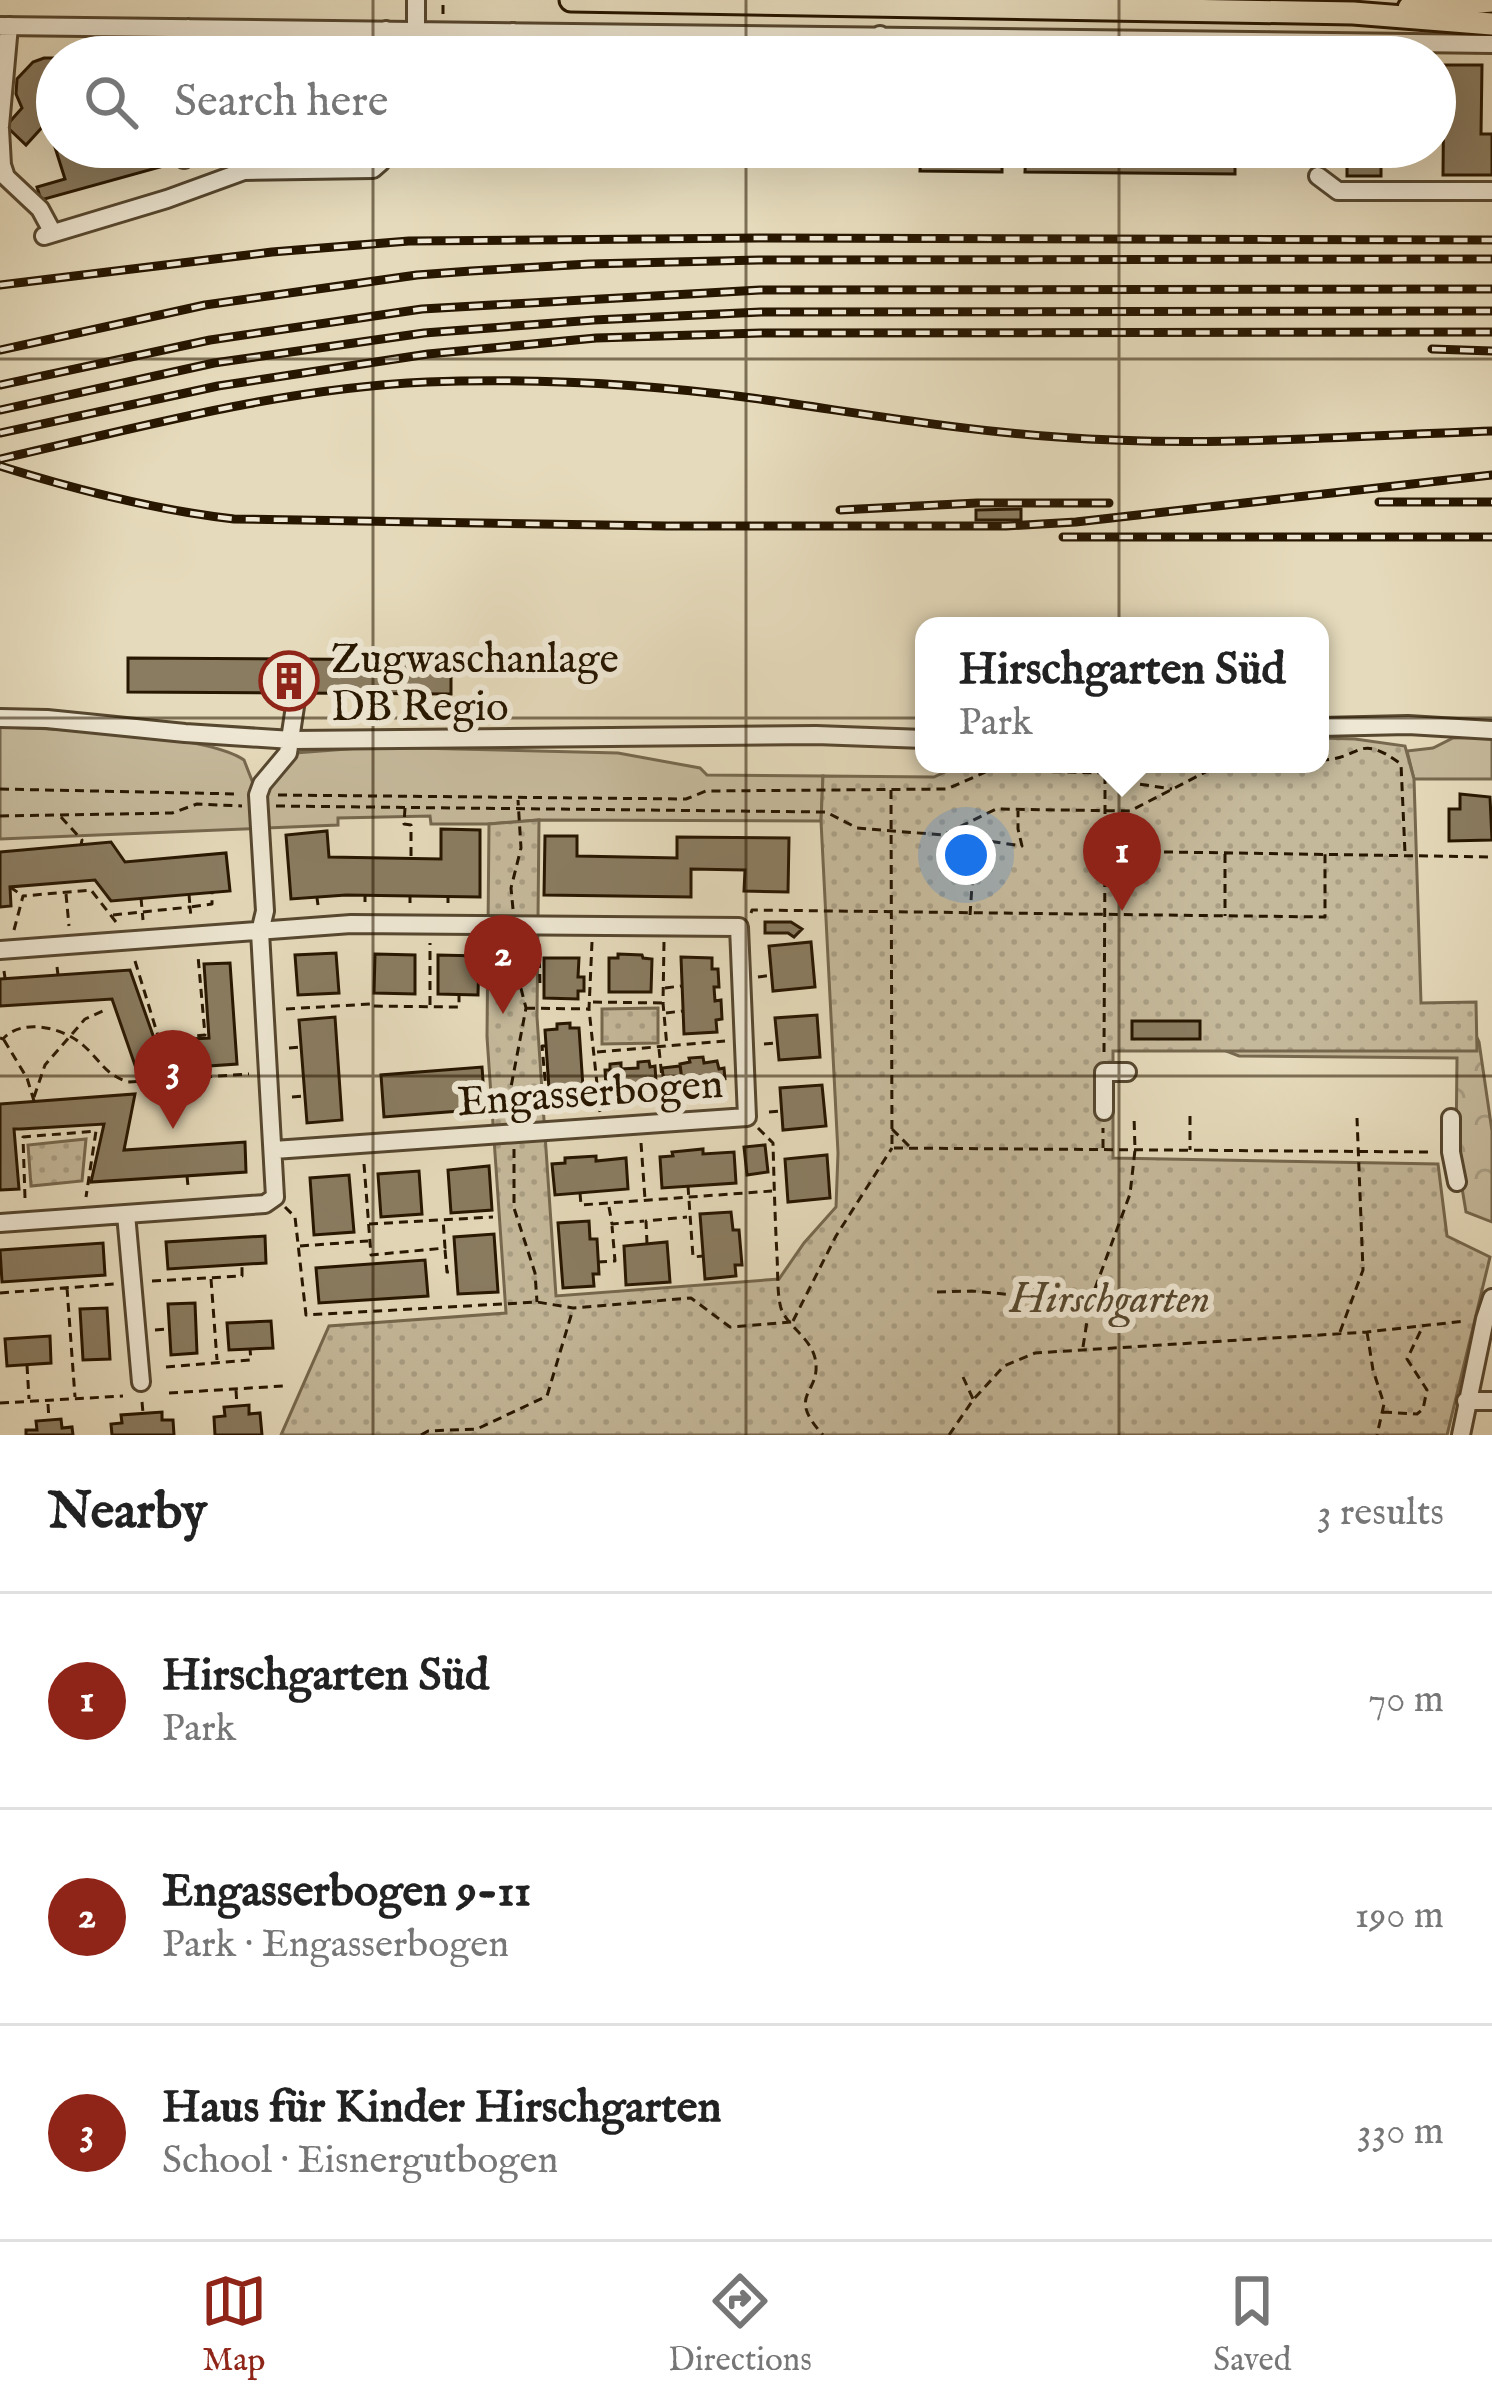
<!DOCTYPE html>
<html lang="en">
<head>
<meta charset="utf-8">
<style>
  :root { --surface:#fff; --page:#f2f2f2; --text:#222; --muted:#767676; --line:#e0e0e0; --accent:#8f2418 }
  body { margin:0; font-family:"IM FELL English",serif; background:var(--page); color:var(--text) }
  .you { position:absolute; left:966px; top:855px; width:42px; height:42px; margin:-30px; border:9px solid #fff; border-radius:50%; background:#1a73e8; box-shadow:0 0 0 18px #1a73e833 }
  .badge { display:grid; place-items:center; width:78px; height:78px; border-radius:50%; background:var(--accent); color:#fff; font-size:39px; font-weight:700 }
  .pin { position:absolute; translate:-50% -99px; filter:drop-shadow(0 3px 6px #0008) }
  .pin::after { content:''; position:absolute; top:63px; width:42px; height:36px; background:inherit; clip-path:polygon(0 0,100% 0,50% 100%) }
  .popup { position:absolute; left:915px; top:617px; width:414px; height:156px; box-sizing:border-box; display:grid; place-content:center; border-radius:24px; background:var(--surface); filter:drop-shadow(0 3px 9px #0005); font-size:39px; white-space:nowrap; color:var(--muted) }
  .popup b { font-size:45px; color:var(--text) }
  .popup::after { content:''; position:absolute; left:50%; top:100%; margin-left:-24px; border:24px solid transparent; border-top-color:var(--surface) }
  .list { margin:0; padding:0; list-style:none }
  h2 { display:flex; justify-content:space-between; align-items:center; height:156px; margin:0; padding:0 48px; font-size:51px }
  h2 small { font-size:39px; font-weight:400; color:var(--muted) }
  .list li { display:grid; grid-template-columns:78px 1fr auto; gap:36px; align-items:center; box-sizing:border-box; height:216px; padding:0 48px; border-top:3px solid var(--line) }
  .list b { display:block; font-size:45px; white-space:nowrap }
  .list p { margin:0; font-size:39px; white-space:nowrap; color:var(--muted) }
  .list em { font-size:39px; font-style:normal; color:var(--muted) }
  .icon { flex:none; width:66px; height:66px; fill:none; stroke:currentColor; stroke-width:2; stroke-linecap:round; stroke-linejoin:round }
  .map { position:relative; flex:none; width:1492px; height:1435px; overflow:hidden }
  .search { position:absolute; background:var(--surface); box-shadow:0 12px 48px #0002; left:36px; right:36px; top:36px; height:132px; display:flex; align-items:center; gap:30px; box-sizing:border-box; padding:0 42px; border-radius:66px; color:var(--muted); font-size:45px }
  .sheet { height:804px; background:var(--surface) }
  nav { display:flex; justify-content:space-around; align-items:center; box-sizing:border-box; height:168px; border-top:3px solid var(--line); background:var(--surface); font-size:33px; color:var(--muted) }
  nav a { display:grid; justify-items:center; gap:6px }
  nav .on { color:var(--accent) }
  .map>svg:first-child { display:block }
  .grass { fill:#c5b99b; stroke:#76684e; stroke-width:3 }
  .forest { fill:url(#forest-crowns); stroke:#76684e; stroke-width:3 }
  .park { fill:url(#park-dots); stroke:#76684e; stroke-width:3 }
  .building { fill:#8a7c61; stroke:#271600; stroke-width:3 }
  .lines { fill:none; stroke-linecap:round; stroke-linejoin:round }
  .minor-casing { stroke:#56472f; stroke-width:22 }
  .major-casing { stroke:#271600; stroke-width:27 }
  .path { stroke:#271600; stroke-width:3; stroke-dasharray:9 6; stroke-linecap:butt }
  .minor { stroke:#eee7d3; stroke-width:16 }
  .major { stroke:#e5dabb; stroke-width:21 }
  .rail-casing { stroke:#271600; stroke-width:9 }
  .rail { stroke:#eee7d3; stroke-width:4.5; stroke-dasharray:14; stroke-linecap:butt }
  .grid { fill:none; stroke:#271600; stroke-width:3; stroke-opacity:0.55 }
  .labels { text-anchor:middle; stroke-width:12; stroke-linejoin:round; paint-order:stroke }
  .poi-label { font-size:42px; fill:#271600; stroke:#eee7d3; text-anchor:start }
  .street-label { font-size:42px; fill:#271600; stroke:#eee7d3 }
  .park-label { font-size:42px; font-style:italic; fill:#56472e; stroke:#eee7d3 }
</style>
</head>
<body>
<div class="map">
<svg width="1492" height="1435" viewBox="0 0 1492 1435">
  <defs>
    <pattern id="forest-crowns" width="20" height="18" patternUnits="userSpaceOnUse" patternTransform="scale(3)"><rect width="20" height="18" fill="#c5b99b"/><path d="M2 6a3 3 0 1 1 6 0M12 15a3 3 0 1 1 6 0" fill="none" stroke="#a99e84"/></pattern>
    <pattern id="park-dots" width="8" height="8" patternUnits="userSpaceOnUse" patternTransform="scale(3)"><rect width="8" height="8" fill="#c5b99b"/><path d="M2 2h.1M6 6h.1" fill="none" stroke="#a99e84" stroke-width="1.8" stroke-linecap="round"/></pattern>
  </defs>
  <rect width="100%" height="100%" fill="#e5dabb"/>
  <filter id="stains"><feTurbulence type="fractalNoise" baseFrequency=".00167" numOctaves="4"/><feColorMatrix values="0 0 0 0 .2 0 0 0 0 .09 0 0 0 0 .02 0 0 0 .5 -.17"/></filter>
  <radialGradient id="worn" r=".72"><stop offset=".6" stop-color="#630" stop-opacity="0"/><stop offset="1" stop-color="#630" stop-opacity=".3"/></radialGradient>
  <path class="grass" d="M0 727C54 729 204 733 244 760L256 791H268L295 753 373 747 618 753 700 768 707 775 823 776 821 821 539 820 489 824H431L430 816 338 818V825L0 839Z
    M1492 737V779H1414L1407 751 1433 748 1453 738Z"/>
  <path class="forest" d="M1471 1025 1479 1042 1492 1131V1222L1466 1212 1456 1152 1457 1058 1239 1056 1203 1042Z"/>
  <path class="park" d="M1320 738 1355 739 1405 746 1414 779 1421 1003 1476 1002 1477 1051H1113V1158L1438 1164 1447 1236 1490 1257 1447 1435H281L329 1326 506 1313 487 1037 489 824 539 820 537 1017 556 1296 779 1279 804 1243 836 1207 838 1153 821 821 823 776 934 777 962 764H1320Z
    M658 1008V1043L602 1044V1009Z
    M86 1139 82 1181 31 1186 28 1145Z"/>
  <path class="building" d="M479 44V57H439V45Z
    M519 50 868 57H519Z
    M44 58H57V147H141L145 157 168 151 171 164 41 200 37 187 65 179 47 122 26 145 6 126 22 108 16 94 17 79 33 62Z
    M1444 65H1482L1481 134H1492V175H1443Z
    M331 147H364V159H331Z
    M416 147H480V164L416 165Z
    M921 147H1002V172L920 171Z
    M1026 147H1235V174L1025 172Z
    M1347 147H1381V176H1347Z
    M1021 509V520H976V510Z
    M128 658 451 660V694L128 692Z
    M1460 794 1490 797 1492 840 1449 841V809H1460Z
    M441 829 480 830V897L346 895 291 899 286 835 327 831 329 857 441 859Z
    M545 836H577V856L677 858V837L789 838 788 892 744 891 745 870 691 869V897L544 895Z
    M111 842 125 862 226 853 230 891 111 901 95 880 10 887 11 906 0 907V852Z
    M765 922H791L802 929 794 937 788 933H765Z
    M811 942 815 987 773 991 769 946Z
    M336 953 339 993 298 995 295 955Z
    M375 954 415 955V994L374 993Z
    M618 954 642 955 643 958 652 959 651 992H609V958H618Z
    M438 955 479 956 478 995 438 994Z
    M681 957 712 958V969H718L719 987H714L715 1001 721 1000 722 1019 716 1020 717 1032 684 1034Z
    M544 958H579L578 977H584V991H578V999L544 998Z
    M230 963 237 1064 137 1071 112 999 0 1006V979L130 970 155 1041 209 1038 204 964Z
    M817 1015 820 1057 779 1060 775 1018Z
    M335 1017 342 1120 307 1123 299 1020Z
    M1132 1021H1200V1039H1132Z
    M570 1023V1028H579L584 1102 550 1104 545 1030 557 1029V1024Z
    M703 1057 704 1063 717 1061 719 1069 724 1068 725 1079 719 1081 720 1092 684 1097 680 1064 690 1062 689 1058Z
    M649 1061 650 1067 655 1066 657 1098 607 1101 605 1070H610V1064L621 1063V1069L638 1068V1062Z
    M680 1066 684 1094 666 1097 662 1068Z
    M482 1067 485 1109 384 1117 381 1075Z
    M822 1085 826 1126 783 1130 780 1088Z
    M135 1094 124 1150 245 1142 246 1172 91 1182 104 1124 21 1129H14L19 1189 0 1190V1104Z
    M765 1145 768 1172 747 1175 744 1147Z
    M703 1149V1154L734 1152 736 1183 662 1188 660 1157 673 1156 672 1152Z
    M827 1155 830 1198 788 1202 785 1159Z
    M596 1156V1161L626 1158 628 1189 555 1195 552 1164 565 1163V1158Z
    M489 1166 492 1210 451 1213 448 1170Z
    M419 1171 422 1214 381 1217 378 1174Z
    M349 1175 354 1232 314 1235 310 1178Z
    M731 1212 733 1230H739L742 1265H735L736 1276 705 1279 700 1214Z
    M589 1221 590 1239H597L599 1274H593L594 1286 563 1288 558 1223Z
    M494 1234 498 1292 458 1294 454 1237Z
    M265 1236 266 1263 168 1269 166 1242Z
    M667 1242 670 1282 626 1285 624 1246Z
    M103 1243 105 1275 2 1282 0 1250Z
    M425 1260 428 1296 319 1303 316 1268Z
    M195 1303 197 1353 171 1355 168 1304Z
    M107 1308 110 1359 83 1360 80 1309Z
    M271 1321 273 1348 229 1350 227 1323Z
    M50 1336 51 1363 7 1366 5 1339Z
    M249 1405V1414L260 1413 262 1435H215L214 1417 225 1416 224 1407Z
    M162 1412V1420H173L174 1435H112L111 1424 122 1423 121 1415Z
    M61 1419 62 1428 72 1427 73 1435H26V1430H37L36 1421Z"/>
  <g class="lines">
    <g class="minor-casing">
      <path id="minor" d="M0 26 1492 44
        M248 29 249 57
        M416 30V0
        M880 35V57
        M186 57 188 28
        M385 57 386 30
        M512 57 513 32
        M0 126 9 26
        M0 129 2 165 6 177 40 209 53 233
        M184 159V147
        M244 171 373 169 381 162 383 147
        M1318 176 1338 191H1492
        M44 236 167 199 244 171 245 147
        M0 718 47 719 185 733 292 740 816 735 924 739
        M1320 727 1408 725 1492 730
        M0 950 351 924 739 927 747 1117 274 1150
        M1104 1111V1072H1127
        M1451 1118V1152L1457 1182
        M126 1214 141 1382
        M0 1223 265 1204 275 1197 260 932 265 911 258 795 262 784 288 753 297 693
        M1466 1401H1492
        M1461 1435 1485 1319 1492 1298"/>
    </g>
    <g class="major-casing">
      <path id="major" d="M571 0 1353 13 1492 24
        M1409 8 1492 1"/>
    </g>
    <path class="path" d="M443 14V0
      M1320 760C1362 760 1356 731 1401 764L1405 853
      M1105 775V851L1492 857
      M0 789 238 794
      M891 790 892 1148 1431 1152
      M278 795 686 799 706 791 947 789 990 770 1105 773 1119 781 1172 789
      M276 806 826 812 857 828 943 835 996 809 1130 811 1221 764
      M405 808 404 824 411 825V859
      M0 816 172 813 197 804 242 806
      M61 817 82 840 81 845
      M947 835 1022 846 1018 829V811
      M1225 854V916
      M187 855V856
      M10 887 23 896
      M66 894 69 926
      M189 894 190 907 212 904V892
      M141 898 143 920
      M317 898 318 905
      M365 902V895
      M410 903V896
      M448 903V896
      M513 909 511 888 521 848 518 800
      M751 913 752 910 1325 917V853
      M113 915 190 907 191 917
      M970 915 975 841
      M14 930 23 896 91 890 116 922
      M592 942 589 1009 600 1112
      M664 942 663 1003 667 1047
      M539 944 540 986H544
      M135 961 159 1039 205 1035 198 956
      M57 967 58 975
      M4 971 5 978
      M758 977 772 975
      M665 988 681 986
      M593 1002 662 1003
      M430 1005V943
      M526 1008 588 1009
      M286 1009 370 1004V1006L459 1007V995
      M666 1013 682 1011
      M0 1038 3 1039C22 1017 65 1028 84 1046 102 1062 103 1073 128 1082L249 1074
      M4 1040 27 1078 34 1101
      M764 1044 777 1043
      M546 1046H542L548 1112
      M289 1048 301 1047
      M659 1049 665 1106
      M597 1052 725 1041
      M1104 1052 1105 852
      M34 1097 45 1065 85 1019 107 1009
      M292 1097 305 1096
      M769 1112 782 1111
      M513 1115 511 1087 526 1008 515 965 514 942
      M1190 1116V1150
      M758 1128 773 1143C774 1181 775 1219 777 1256 778 1272 777 1289 780 1304 783 1324 810 1336 815 1358 823 1395 784 1392 823 1435
      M892 1129 910 1147
      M641 1143 645 1199
      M1103 1148V1128
      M514 1149V1208L535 1273 537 1302
      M364 1164 371 1255 445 1248 443 1219
      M187 1176 188 1186
      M688 1186 693 1257 703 1256
      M580 1193 581 1205 772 1191
      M25 1198 23 1137 96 1131 86 1197
      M285 1207 295 1217 306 1315 537 1302 573 1308 691 1298 730 1327 792 1322
      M609 1207 612 1224 644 1221
      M369 1224 493 1217
      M647 1244 646 1221 687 1217
      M300 1246 368 1241
      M445 1250 447 1272H457
      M598 1262 615 1261 612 1226
      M211 1279 217 1360
      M152 1281 242 1276V1265
      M67 1288 75 1397
      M937 1292 972 1291 1089 1302
      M0 1293 115 1284
      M793 1321 836 1236 892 1148
      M155 1330 169 1329
      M1340 1332 1363 1270 1357 1118
      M1367 1332 1373 1370 1384 1404 1377 1435
      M1083 1347 1090 1302 1130 1194 1135 1150 1134 1115
      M27 1365 29 1399
      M166 1367 251 1360 250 1349
      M963 1377 973 1399
      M236 1390 237 1406
      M169 1393 283 1386
      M142 1402 143 1413
      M0 1403 123 1396
      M48 1404 49 1420
      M1383 1412 1417 1414 1423 1409 1427 1390 1407 1359 1422 1328
      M421 1435 428 1431 477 1429 547 1396 573 1309
      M949 1435 973 1400 1004 1366 1035 1353 1367 1332 1465 1321"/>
    <use href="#minor" class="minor"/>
    <use href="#major" class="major"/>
    <g class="rail-casing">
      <path id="rail" d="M0 285 272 252 409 241 759 238 1492 240
        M1432 349 1492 351
        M0 350 205 305 417 275 471 271 589 264 759 260 1492 259
        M0 385 210 340 422 309 760 290 1492 289
        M0 410 214 363 424 333 594 320 761 312 1492 311
        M0 433 218 386 428 354 596 338 761 333 1492 332
        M0 459C141 427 283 388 427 382 536 378 645 384 752 398 854 412 955 430 1058 437 1203 448 1347 436 1492 431
        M0 466C77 490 154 510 234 519L667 526H1006L1076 522 1492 475
        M1379 502H1492
        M840 510 977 503H1109
        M1063 537H1492"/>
    </g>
    <use href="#rail" class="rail"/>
  </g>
  <path class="grid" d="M373 0V57M746 0V57M1119 0V57M373 147V1435M746 147V1435M1119 147V1435M0 359H1492M0 718H1492M0 1076H1492"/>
  <defs>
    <g id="building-ring" transform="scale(3)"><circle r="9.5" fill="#eee7d3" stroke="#8f2418" stroke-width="1.5"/><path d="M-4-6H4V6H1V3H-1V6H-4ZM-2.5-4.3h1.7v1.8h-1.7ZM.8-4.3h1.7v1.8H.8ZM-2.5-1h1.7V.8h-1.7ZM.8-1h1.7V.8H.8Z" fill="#8f2418"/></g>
  </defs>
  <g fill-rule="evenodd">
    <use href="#building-ring" x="289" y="681"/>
  </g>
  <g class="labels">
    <g class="poi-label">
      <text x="331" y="672">Zugwaschanlage<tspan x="331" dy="48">DB Regio</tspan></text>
    </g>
    <g class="street-label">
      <text transform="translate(590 1091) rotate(-4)" y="15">Engasserbogen</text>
    </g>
    <g class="park-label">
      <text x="1110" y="1312">Hirschgarten</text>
    </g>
  </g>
  <rect width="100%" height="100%" filter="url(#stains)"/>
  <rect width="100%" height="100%" fill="url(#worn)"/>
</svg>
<div class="you"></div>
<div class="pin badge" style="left:1122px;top:911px">1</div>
<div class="popup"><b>Hirschgarten Süd</b>Park</div>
<div class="pin badge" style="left:503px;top:1014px">2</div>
<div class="pin badge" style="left:173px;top:1129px">3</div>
<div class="search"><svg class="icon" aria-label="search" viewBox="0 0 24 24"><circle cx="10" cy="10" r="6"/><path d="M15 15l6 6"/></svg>Search here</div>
</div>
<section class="sheet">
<h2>Nearby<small>3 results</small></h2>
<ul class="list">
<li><span class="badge">1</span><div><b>Hirschgarten Süd</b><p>Park</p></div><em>70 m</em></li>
<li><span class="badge">2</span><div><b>Engasserbogen 9-11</b><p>Park · Engasserbogen</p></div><em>190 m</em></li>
<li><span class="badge">3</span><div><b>Haus für Kinder Hirschgarten</b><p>School · Eisnergutbogen</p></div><em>330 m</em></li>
</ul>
</section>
<nav>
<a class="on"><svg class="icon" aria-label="map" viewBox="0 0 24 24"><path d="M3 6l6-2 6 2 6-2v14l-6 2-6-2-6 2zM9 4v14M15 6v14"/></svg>Map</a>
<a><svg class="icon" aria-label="directions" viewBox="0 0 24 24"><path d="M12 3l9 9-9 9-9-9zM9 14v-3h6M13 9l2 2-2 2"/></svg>Directions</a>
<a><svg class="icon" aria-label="saved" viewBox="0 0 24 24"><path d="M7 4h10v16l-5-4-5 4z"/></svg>Saved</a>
</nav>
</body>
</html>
